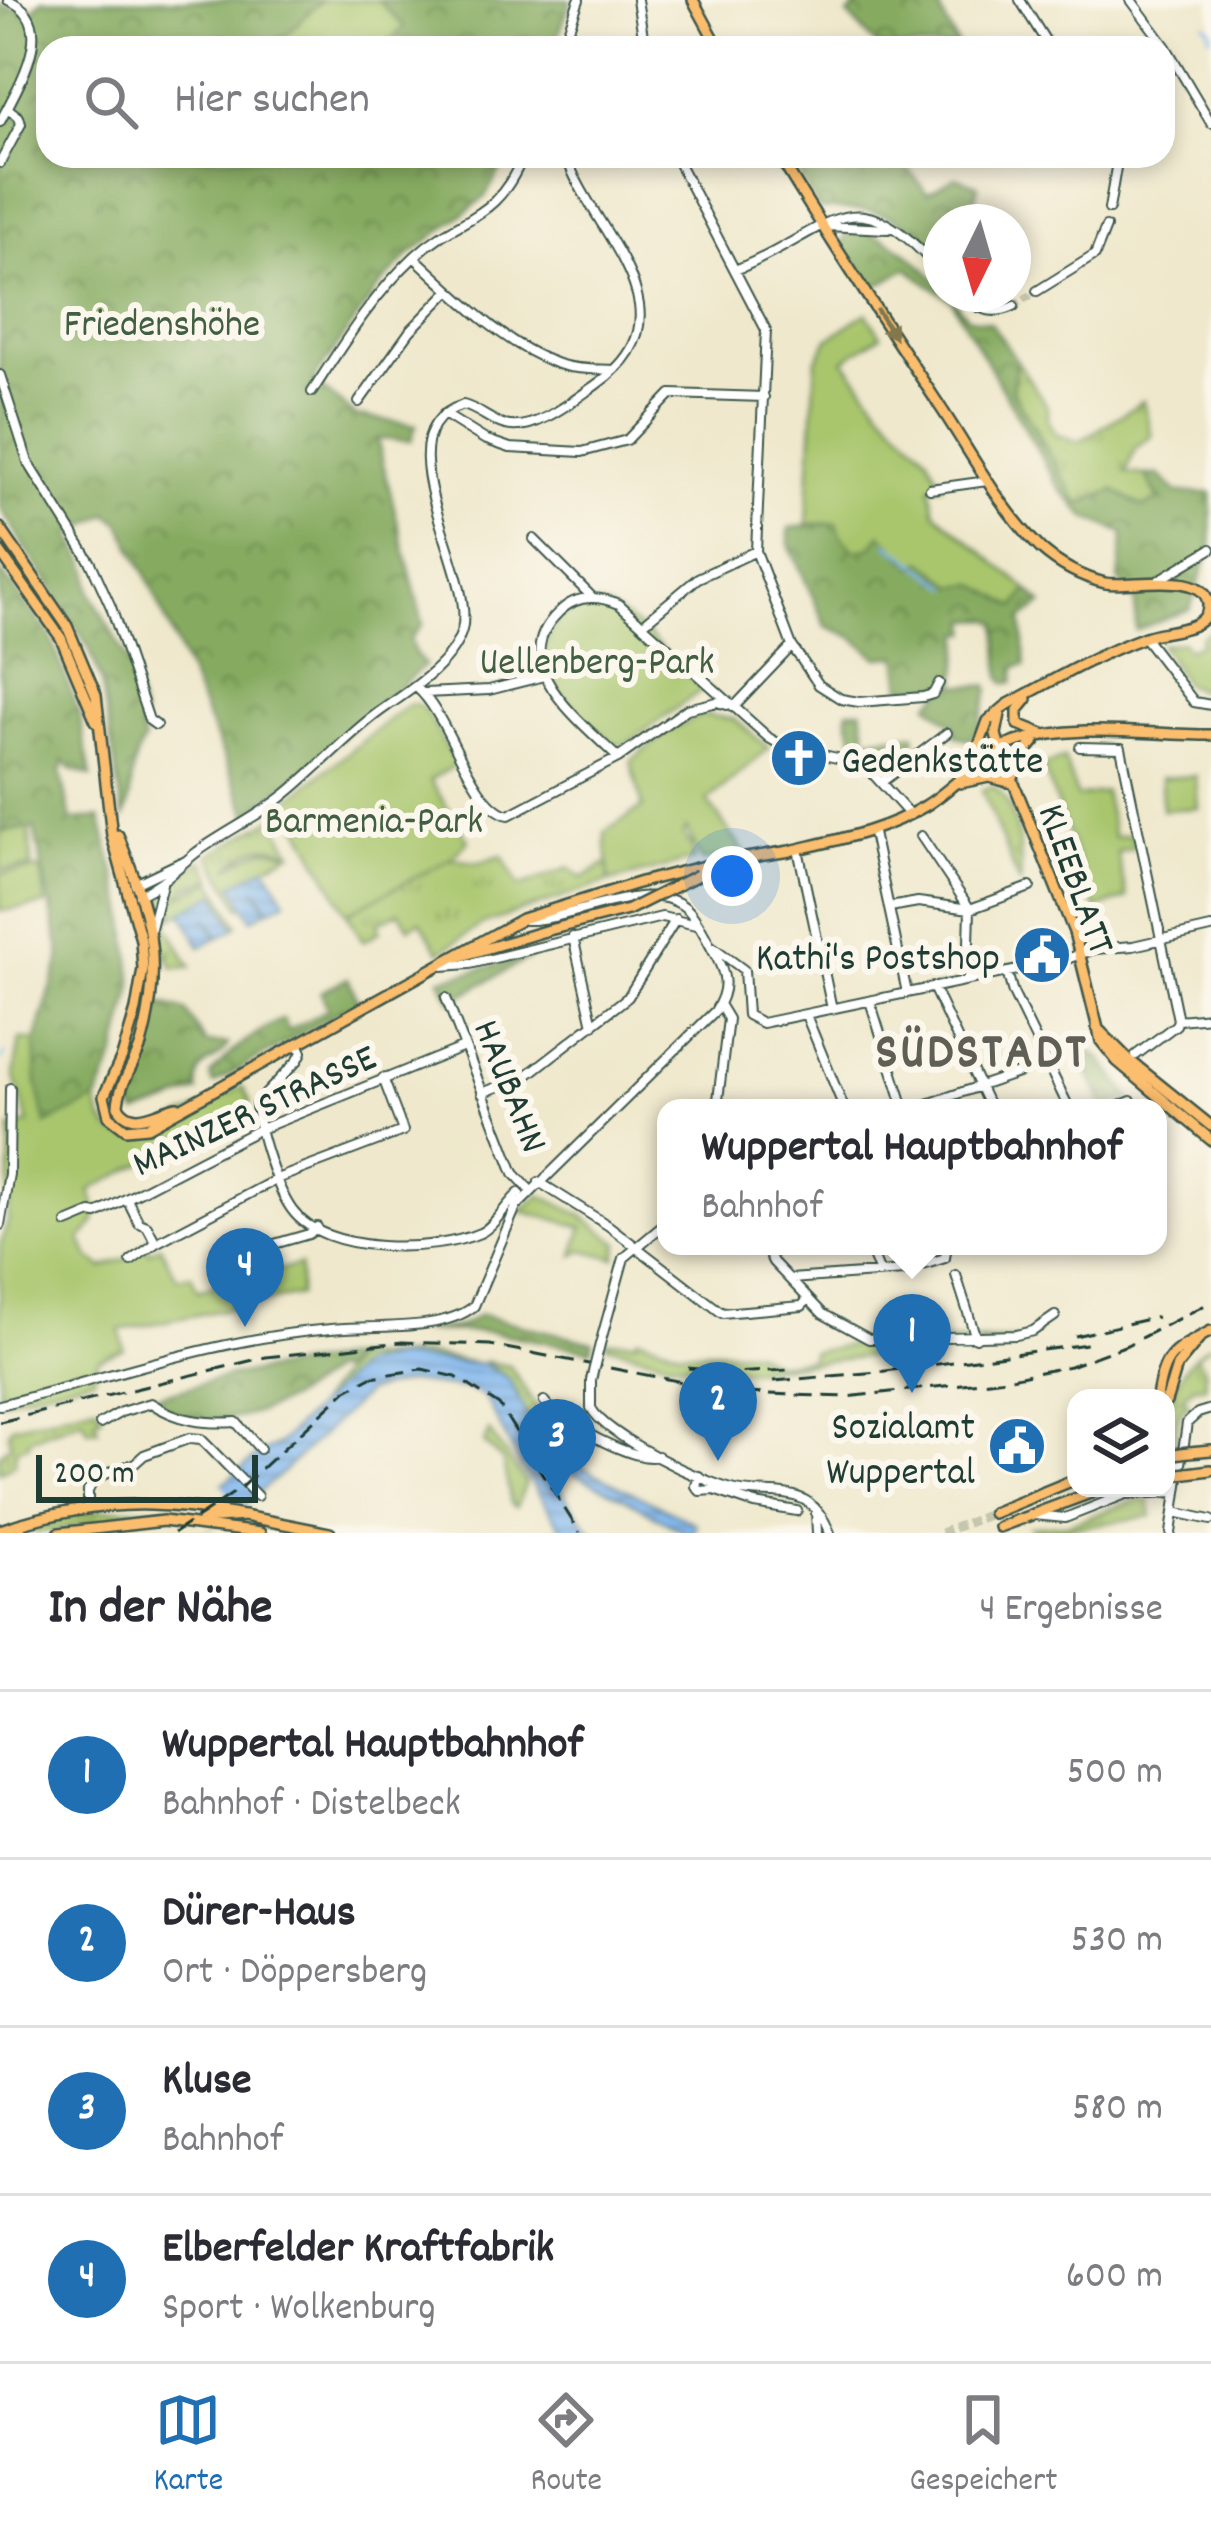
<!DOCTYPE html>
<html lang="de">
<head>
<meta charset="utf-8">
<style>
  :root { --surface:#fff; --page:#f7f7f7; --text:#2b2b33; --muted:#7c7c81; --line:#e1e1e2; --accent:#1f6fb2 }
  body { margin:0; font-family:Dekko,sans-serif; background:var(--page); color:var(--text) }
  .controls { position:absolute; right:36px; bottom:36px; display:grid; overflow:hidden; border-radius:24px; box-shadow:0 6px 18px #0003 }
  .controls button { width:108px; height:108px; display:grid; place-items:center; padding:0; border:0; border-bottom:3px solid var(--line); background:var(--surface); color:var(--text); font:60px sans-serif }
  .compass { position:absolute; left:923px; top:204px; width:108px; height:108px; border-radius:50%; background:var(--surface); box-shadow:0 6px 18px #0003; rotate:185deg }
  .scale { position:absolute; left:36px; bottom:30px; width:222px; box-sizing:border-box; padding-left:12px; border:6px solid #1f3d34; border-top:0; font-size:33px; line-height:42px; white-space:nowrap; color:#1f3d34; -webkit-text-stroke:9px #fbf7ec; paint-order:stroke }
  .you { position:absolute; left:732px; top:876px; width:42px; height:42px; margin:-30px; border:9px solid #fff; border-radius:50%; background:#1a73e8; box-shadow:0 0 0 18px #1a73e833 }
  .badge { display:grid; place-items:center; width:78px; height:78px; border-radius:50%; background:var(--accent); color:#fff; font-size:39px; font-weight:700 }
  .pin { position:absolute; translate:-50% -99px; filter:drop-shadow(0 3px 6px #0008) }
  .pin::after { content:''; position:absolute; top:63px; width:42px; height:36px; background:inherit; clip-path:polygon(0 0,100% 0,50% 100%) }
  .popup { position:absolute; left:657px; top:1099px; width:510px; height:156px; box-sizing:border-box; display:grid; place-content:center; border-radius:24px; background:var(--surface); filter:drop-shadow(0 3px 9px #0005); font-size:39px; white-space:nowrap; color:var(--muted) }
  .popup b { font-size:45px; color:var(--text) }
  .popup::after { content:''; position:absolute; left:50%; top:100%; margin-left:-24px; border:24px solid transparent; border-top-color:var(--surface) }
  .list { margin:0; padding:0; list-style:none }
  h2 { display:flex; justify-content:space-between; align-items:center; height:156px; margin:0; padding:0 48px; font-size:51px }
  h2 small { font-size:39px; font-weight:400; color:var(--muted) }
  .list li { display:grid; grid-template-columns:78px 1fr auto; gap:36px; align-items:center; box-sizing:border-box; height:168px; padding:0 48px; border-top:3px solid var(--line) }
  .list b { display:block; font-size:45px; white-space:nowrap }
  .list p { margin:0; font-size:39px; white-space:nowrap; color:var(--muted) }
  .list em { font-size:39px; font-style:normal; color:var(--muted) }
  .icon { flex:none; width:66px; height:66px; fill:none; stroke:currentColor; stroke-width:2; stroke-linecap:round; stroke-linejoin:round }
  .map { position:relative; flex:none; width:1211px; height:1533px; overflow:hidden }
  .search { position:absolute; background:var(--surface); box-shadow:0 6px 18px #0003; left:36px; right:36px; top:36px; height:132px; display:flex; align-items:center; gap:30px; box-sizing:border-box; padding:0 42px; border-radius:36px; color:var(--muted); font-size:45px }
  .sheet { height:828px; background:var(--surface) }
  nav { display:flex; justify-content:space-around; align-items:center; box-sizing:border-box; height:168px; border-top:3px solid var(--line); background:var(--surface); font-size:33px; color:var(--muted) }
  nav a { display:grid; justify-items:center; gap:6px }
  nav .on { color:var(--accent) }
  .map>svg:first-child { display:block }
  .grass { fill:url(#grass-tufts); stroke:#648250; stroke-width:3 }
  .forest { fill:url(#forest-crowns); stroke:#52744a; stroke-width:3 }
  .green { fill:#a9c66d; stroke:#648250; stroke-width:3 }
  .water { fill:url(#water-rules); stroke:#4f7a92; stroke-width:3 }
  .pier { fill:#efe8cc }
  .lines { fill:none; stroke-linecap:round; stroke-linejoin:round }
  .stream { stroke:#7fb6ef; stroke-width:3 }
  .minor-tunnel { stroke:#c5c6ae; stroke-width:8; stroke-dasharray:8 4; stroke-linecap:butt }
  .major-tunnel { stroke:#c5c6ae; stroke-width:9; stroke-dasharray:9 4.5; stroke-linecap:butt }
  .minor-casing { stroke:#3e574b; stroke-width:12 }
  .major-casing { stroke:#3e574b; stroke-width:14 }
  .minor { stroke:#fff; stroke-width:8 }
  .major { stroke:#fbbd6e; stroke-width:9 }
  .rail { stroke:#1f3d34; stroke-width:3; stroke-dasharray:18 9; stroke-linecap:butt }
  .minor-bridge-casing { stroke:#3e574b; stroke-width:12; stroke-linecap:butt }
  .major-bridge-casing { stroke:#3e574b; stroke-width:14; stroke-linecap:butt }
  .minor-bridge { stroke:#fff; stroke-width:8 }
  .major-bridge { stroke:#fbbd6e; stroke-width:9 }
  .oneway { fill:#82774e }
  .labels { text-anchor:middle; stroke-width:12; stroke-linejoin:round; paint-order:stroke }
  .park-label { font-size:39px; fill:#425f42; stroke:#fbf7ec }
  .poi-label { font-size:39px; fill:#1f3d34; stroke:#fbf7ec; text-anchor:end }
  .street-label { font-size:39px; fill:#1f3d34; stroke:#fbf7ec }
  .district-label { font-size:51px; font-weight:bold; letter-spacing:3px; fill:#605f56; stroke:#fbf7ec }
</style>
</head>
<body>
<div class="map">
<svg width="1211" height="1533" viewBox="0 0 1211 1533">
  <defs>
    <pattern id="grass-tufts" width="24" height="20" patternUnits="userSpaceOnUse" patternTransform="scale(3)"><rect width="24" height="20" fill="#a9c66d"/><path d="M3 7l-1-3M5 7V3M7 7l1-3M15 17l-1-3M17 17v-4M19 17l1-3" fill="none" stroke="#89a25a"/></pattern>
    <pattern id="forest-crowns" width="20" height="18" patternUnits="userSpaceOnUse" patternTransform="scale(3)"><rect width="20" height="18" fill="#86ab60"/><path d="M2 6a3 3 0 1 1 6 0M12 15a3 3 0 1 1 6 0" fill="none" stroke="#6d8c50"/></pattern>
    <pattern id="water-rules" width="6" height="5" patternUnits="userSpaceOnUse" patternTransform="scale(3)"><rect width="6" height="5" fill="#7fb6ef"/><path d="M0 2.5h6" fill="none" stroke="#6795c2"/></pattern>
  </defs>
  <rect width="100%" height="100%" fill="#fbf7ec"/>
  <filter id="ink" filterUnits="userSpaceOnUse"><feTurbulence type="fractalNoise" baseFrequency=".00833" numOctaves="2"/><feDisplacementMap in="SourceGraphic" scale="24" xChannelSelector="R" yChannelSelector="G"/><feConvolveMatrix kernelMatrix="1 2 1 2 8 2 1 2 1" color-interpolation-filters="sRGB"/></filter>
  <filter id="wash" filterUnits="userSpaceOnUse"><feTurbulence type="fractalNoise" baseFrequency=".004" numOctaves="4" result="noise"/><feDisplacementMap in="SourceGraphic" scale="48" xChannelSelector="R" yChannelSelector="G"/><feGaussianBlur stdDeviation="2.7" result="paint"/><feColorMatrix in="noise" values="0 0 0 0 0 0 0 0 0 0 0 0 0 0 0 0 0 1.4 0 .05"/><feComposite in="paint" operator="in"/></filter>
  <g filter="url(#wash)">
    <rect width="100%" height="100%" fill="#efe8cc"/>
    <path class="grass" d="M1017 361 1048 408V421L1057 435 1079 442 1143 401 1152 436 1135 449 1126 473 1146 475 1159 500 1142 507 1079 504 1011 390Z
      M992 786C1018 802 1023 856 1020 885L982 790Z
      M273 818 292 852C260 841 254 846 228 868 248 859 262 840 289 854L234 884 244 905 240 907 210 855Z
      M502 856 519 887 569 868 582 878 610 862 609 882 483 924 440 952 420 921 409 927 399 912 378 923 380 931 363 941 347 913 452 858 477 863Z
      M203 860 213 878 187 888 169 905 173 917 166 922 191 967 174 968 169 960 171 952 164 958C162 906 151 891 203 860Z
      M213 881 238 925 234 927 216 894 175 916 172 906 176 898Z
      M540 1195 583 1216 619 1243 615 1258 583 1250 574 1255 583 1227 521 1211Z
      M638 1337 681 1351H755L774 1363 811 1359 812 1352 862 1343 1016 1340 745 1370 667 1361 607 1345V1341H636Z
      M1211 1344 1196 1355 1204 1369 1205 1386H1194L1183 1399 1189 1403 1178 1416 1174 1448 1166 1440V1432C1172 1392 1176 1366 1211 1344Z
      M425 1355 483 1364 395 1358 360 1366 308 1418 352 1359Z
      M483 1361 510 1366 538 1410 567 1430 554 1446 562 1457 528 1419 509 1379Z
      M96 1405 102 1416 95 1420 98 1429 88 1430 83 1419 29 1439V1444L16 1449 15 1463 0 1472V1454L11 1444 8 1433 12 1426Z
      M489 1431 526 1483 516 1507 511 1504 503 1461 484 1443Z
      M1141 1499 1149 1500 1152 1516 1036 1533 1030 1527 1068 1524Z
      M183 1508 174 1513 139 1514 37 1533 28 1528 32 1524 98 1510Z"/>
    <path class="forest" d="M42 0H322L273 48H48V156H509L484 198 410 254 377 289 313 381 356 416 416 425 411 441 377 439 423 624 410 639 415 654 425 665 309 766 248 814 150 583 120 522 108 514 71 534 89 569 90 591 129 664 143 717 140 729 144 741C126 769 136 790 124 818L101 681 89 648 0 507V5L32 12Z
      M378 0H571L554 48H382L404 27Z
      M864 0H935L959 48H879L848 15Z
      M788 156H899L927 193 956 177 978 185 972 222H941V257C895 208 882 210 819 209Z
      M865 232C898 241 918 261 941 286V293L907 268 871 290 841 245 847 233Z
      M943 294H948L968 317 991 323 1017 361 1012 390 1079 504 1114 490 1143 507 1159 500 1146 475H1159L1178 493H1211V545L1190 609 1136 630 1135 598 1119 580 1124 533 1087 518 1060 489 951 300Z
      M838 523 881 533 914 567 923 560 955 586 976 584 1016 607 1028 590 1043 604 1022 619 1026 665 1015 667 1013 683H1004L1001 678 998 623 990 619 969 620V633H962L957 685 988 686 989 691 977 733 969 739 956 736 954 726 929 704 947 686 902 687 898 656 877 657 853 637 826 626 789 544V528Z
      M0 571 50 635 79 714 91 776 72 770 64 761 61 772 71 820 100 818 125 909 133 986 116 1055 97 1100 45 1124 37 1084 35 1041 61 956 34 828 0 830Z
      M848 710H862L867 738 915 734 916 741 887 761 890 767 886 773 874 761 854 752C858 732 845 725 848 710Z
      M533 956 451 1001 440 979Z
      M348 978 358 1001 213 1084 210 1075C232 1051 253 1033 283 1019L288 1031 328 1009 321 992Z
      M156 1002 186 1011 206 1043 228 1044C217 1067 194 1057 198 1092L137 1114 125 1096 150 1034Z
      M1073 1041 1100 1058 1131 1098 1105 1108 1082 1060 1079 1061 1068 1043Z
      M480 1315 593 1342 591 1350 491 1332 420 1331 457 1328Z
      M353 1357 338 1372 332 1370C284 1409 212 1442 155 1401L156 1396 231 1376Z"/>
    <path class="green" d="M322 0H378L404 27 382 48H273Z
      M866 313 881 335 844 360 883 411 927 455 942 485 930 487 935 512 1028 590 1016 607 976 584 955 586 923 561 914 568 881 534 870 548 855 550 841 536 837 523 807 524 816 361 828 339Z
      M600 605C639 618 672 661 703 689L625 745 613 743C583 713 525 677 552 629 562 611 580 606 600 605Z
      M1211 630V701L1206 694 1185 684 1161 645 1182 642 1188 649 1201 643 1200 637Z
      M416 704 425 710 456 765 430 780 468 840 452 858 347 913 286 802 408 705Z
      M703 715 734 719 769 748 707 801 744 852 702 861 687 829 683 835 691 845 694 860 609 882 605 832 643 807 631 761 670 730Z
      M1064 758 1077 797 1104 792 1114 837 1131 834 1133 848 1117 852 1127 898 1096 909 1043 766Z
      M1196 776 1198 808 1162 810 1161 778Z
      M29 829 32 867 0 870V832Z
      M41 869 46 905 0 911V874Z
      M20 1039 35 1041 37 1084 46 1124 97 1100C101 1127 114 1142 143 1136L243 1087 251 1102 245 1112 90 1190C99 1212 100 1223 81 1239L89 1258 103 1268 125 1259 144 1243 149 1252 160 1246 177 1278 191 1275 198 1291C232 1279 265 1274 300 1265L299 1295 120 1330 124 1349 98 1359 94 1377 0 1400V1245L8 1222 11 1128 29 1123 14 1075Z"/>
    <path class="water" d="M266 867 286 900 270 909 255 888 267 910 252 919 233 885Z
      M216 894 235 928 220 937 205 916 217 938 201 947 182 912Z
      M395 1358 483 1364 509 1379 528 1419 560 1456 696 1524 694 1533 677 1528 625 1498 547 1461 567 1499 593 1533H565L521 1467 485 1397 467 1389 409 1382 367 1392 283 1472 244 1505 201 1533H151L193 1508 262 1452 275 1447 359 1366Z"/>
    <path class="pier" d="M221 1483 234 1502 245 1505 202 1533 150 1529Z"/>
    <g class="lines">
      <path class="stream" d="M1205 23 1211 29
        M1211 31V36
        M887 543 950 587
        M0 1060 5 1054"/>
    </g>
  </g>
  <g filter="url(#ink)">
    <g class="lines">
      <path class="minor-tunnel" d="M1014 306 1037 291"/>
      <path class="major-tunnel" d="M941 1533 993 1513"/>
      <g class="minor-casing">
        <path id="minor" d="M637 0 645 48
          M1020 0 1050 48
          M1131 0 1166 47 1211 123
          M562 48 579 0
          M0 122C17 88 61 21 8 0
          M675 156 766 330 756 551 792 646 819 685 841 699 859 702 923 697 933 694 939 683
          M0 163 21 124 19 117 7 108
          M1109 209 1118 156
          M826 226 888 229
          M414 257C456 295 503 345 558 364 576 370 595 369 614 370
          M735 270C833 232 850 168 941 272
          M1037 291 1095 255 1106 227
          M961 294C977 310 993 316 1014 306
          M0 375 28 462 91 563 111 607 149 720 156 725
          M312 392C343 344 373 295 415 256 458 215 496 224 523 156
          M359 402 410 331 450 290
          M444 414 484 439 510 448 582 452 627 440 671 394 764 397
          M930 489 987 481
          M534 539 592 597
          M1159 580 1211 549
          M643 624 698 578 756 551
          M1144 637 1194 702 1211 705
          M417 688C450 716 471 807 509 815L618 758 687 709 717 702 727 705
          M425 693 489 690 544 676
          M734 707 792 646
          M1080 747 1121 748 1178 1020
          M618 758C582 722 504 665 558 613 575 595 597 595 619 604L769 738 783 746 864 764 910 815
          M883 781 947 733
          M873 833 907 993
          M921 836 970 909 968 979
          M798 849 832 1009
          M135 884 181 862
          M139 895C163 884 177 867 197 852 225 832 255 818 282 797 318 769 349 732 386 707 412 689 453 663 462 630 477 572 375 432 463 405 479 409 490 421 505 425 534 433 574 400 597 384 698 314 592 233 566 156
          M890 907 918 902 970 909 1030 887
          M151 928 162 884
          M573 937 593 1025
          M713 947 744 970 747 1015 762 1023 1061 961 1095 949 1133 946 1211 928
          M442 966 470 964 662 917 696 925
          M1007 972 1013 993 1069 1108
          M933 987 990 1108
          M446 998 514 1173 531 1191
          M870 1001 904 1108
          M806 1015 844 1108
          M298 1043 302 1052 298 1060 256 1104C258 1130 276 1188 292 1210 325 1255 434 1253 480 1233 495 1226 506 1204 519 1193
          M1136 1055 1176 1025 1178 1020 1211 1017
          M482 1093 526 1076 628 997 676 919
          M717 1108 728 1019 719 1004
          M916 1108 1047 1063
          M1115 1108 1131 1101
          M539 1182 609 1226 722 1313 802 1306 808 1299
          M127 1199 139 1223 147 1226 156 1243
          M67 1223 91 1213 97 1214 258 1130 464 1047
          M0 1225 9 1174 10 1088
          M765 1246 773 1262 823 1314 869 1339 1016 1335 1033 1331 1055 1316
          M869 1246 880 1273
          M250 1251 309 1234 317 1227
          M131 1261 156 1243 279 1178 403 1131 383 1078
          M956 1275 976 1338
          M790 1279 904 1271 945 1258 947 1246
          M600 1344 624 1258 666 1223
          M591 1380V1408C606 1436 703 1483 736 1490 777 1498 809 1481 830 1533
          M544 1401C557 1421 637 1464 658 1456
          M0 1405C110 1377 218 1338 331 1329 371 1325 444 1332 474 1306L516 1207 715 1011C730 988 726 973 713 951 706 938 698 921 689 911 653 873 571 922 526 920
          M100 1424 121 1412 151 1403C178 1421 205 1424 236 1422L260 1449
          M699 1476 696 1486 700 1491 714 1490 755 1504 797 1511
          M88 1508V1491L95 1478 135 1463 144 1455 190 1438 201 1439 257 1496
          M816 1512 817 1533
          M1174 1512 1211 1520
          M1034 1515 1065 1518 1126 1494 1177 1492
          M1171 1533 1187 1423 1198 1413 1211 1409"/>
      </g>
      <g class="major-casing">
        <path id="major" d="M693 0 719 48
          M779 156C831 242 886 325 941 408 972 455 1001 510 1041 549 1059 565 1082 577 1105 583 1129 588 1211 567 1208 608 1206 632 1162 630 1145 637 1098 654 1051 681 1007 705L988 721 969 773
          M0 528 67 626 96 695 112 836 141 940 143 969 136 1010 122 1057 104 1096 109 1116 126 1129 148 1127 522 919 641 882 720 862 790 851
          M0 552 61 638 96 721
          M1027 699 1018 710V724L1043 734
          M1000 714 996 734 1000 749 1074 932 1101 1041 1117 1061 1211 1140
          M1013 778 1020 759 1038 737
          M960 783 989 777 1012 783
          M118 835C149 914 165 959 141 1045 134 1066 119 1084 118 1106 133 1130 156 1111 177 1107
          M785 852C835 840 880 833 925 806 957 787 981 753 1016 742 1078 722 1147 735 1211 735
          M458 957 545 931
          M1097 1028 1129 1060 1211 1126
          M1157 1398C1163 1353 1174 1351 1211 1331
          M1166 1402 1177 1366 1199 1339
          M1189 1452 1211 1450
          M1187 1473 1211 1470
          M993 1513 1076 1479
          M202 1519 245 1516
          M999 1527 1104 1488
          M0 1530C132 1486 201 1508 330 1533
          M22 1531 23 1533
          M59 1533 163 1521 260 1533"/>
      </g>
      <use href="#minor" class="minor"/>
      <use href="#major" class="major"/>
      <path class="rail" d="M1075 1336 1157 1317
        M688 1368 732 1373 789 1370
        M774 1381 878 1372 1095 1343
        M0 1422 266 1357 402 1342 490 1345 740 1393 846 1397 1006 1379 1070 1366 1127 1345 1211 1302
        M174 1533 238 1490 347 1390 371 1377 422 1369 456 1377 499 1405 580 1533"/>
      <g class="minor-bridge-casing">
        <path id="minor-bridge" d="M591 1380 600 1344"/>
      </g>
      <g class="major-bridge-casing">
        <path id="major-bridge" d="M545 931 628 910 698 875
          M1174 1454 1189 1452
          M1172 1475 1187 1473"/>
      </g>
      <use href="#minor-bridge" class="minor-bridge"/>
      <use href="#major-bridge" class="major-bridge"/>
    </g>
    <defs><path id="oneway-solid" d="M-6-.8H1V-3.2L6.5 0L1 3.2V.8H-6Z" transform="scale(3)"/></defs>
    <use class="oneway" href="#oneway-solid" transform="translate(886 324) rotate(57)"/>
  </g>
  <defs>
    <g id="church-disc" transform="scale(3)"><circle r="9.5" fill="#1f6fb2" stroke="#fbf7ec"/><path d="M-1.2-6h2.4v3.5h3.3v2.4h-3.3V6h-2.4V-.1h-3.3v-2.4h3.3Z" fill="#fff"/></g>
    <g id="civic-disc" transform="scale(3)"><circle r="9.5" fill="#1f6fb2" stroke="#fbf7ec"/><path d="M-.6-6.5H3V-4.5H.6V-3L4-1V1h2V6H-6V1h2V-1L-.6-3ZM-1.2 2.5V6h2.4V2.5Z" fill="#fff"/></g>
  </defs>
  <g fill-rule="evenodd">
    <use href="#church-disc" x="799" y="758"/>
    <use href="#civic-disc" x="1042" y="955"/>
    <use href="#civic-disc" x="1017" y="1446"/>
  </g>
  <g class="labels">
    <g class="park-label">
      <text x="162" y="335">Friedenshöhe</text>
      <text x="597" y="673">Uellenberg-Park</text>
      <text x="374" y="832">Barmenia-Park</text>
    </g>
    <g class="poi-label">
      <text x="841" y="772" text-anchor="start">Gedenkstätte</text>
      <text x="1000" y="969">Kathi's Postshop</text>
      <text x="975" y="1438">Sozialamt<tspan x="975" dy="45">Wuppertal</tspan></text>
    </g>
    <g class="street-label">
      <text transform="translate(1079 878) rotate(70)" y="14">KLEEBLATT</text>
      <text transform="translate(513 1085) rotate(68)" y="14">HAUBAHN</text>
      <text transform="translate(253 1108) rotate(-25)" y="14">MAINZER STRASSE</text>
    </g>
    <g class="district-label">
      <text x="982" y="1066">SÜDSTADT</text>
    </g>
  </g>
</svg>
<div class="controls">
<button><svg class="icon" aria-label="layers" viewBox="0 0 24 24"><path d="M12 4l9 5-9 5-9-5zM3 14l9 5 9-5"/></svg></button>
</div>
<svg class="compass" viewBox="-18 -18 36 36"><path d="M0-13l5 13h-10z" fill="#e53935"/><path d="M0 13l5-13h-10z" fill="#7c7c81"/></svg>
<div class="scale">200 m</div>
<div class="you"></div>
<div class="pin badge" style="left:912px;top:1393px">1</div>
<div class="popup"><b>Wuppertal Hauptbahnhof</b>Bahnhof</div>
<div class="pin badge" style="left:718px;top:1461px">2</div>
<div class="pin badge" style="left:557px;top:1498px">3</div>
<div class="pin badge" style="left:245px;top:1327px">4</div>
<div class="search"><svg class="icon" aria-label="search" viewBox="0 0 24 24"><circle cx="10" cy="10" r="6"/><path d="M15 15l6 6"/></svg>Hier suchen</div>
</div>
<section class="sheet">
<h2>In der Nähe<small>4 Ergebnisse</small></h2>
<ul class="list">
<li><span class="badge">1</span><div><b>Wuppertal Hauptbahnhof</b><p>Bahnhof · Distelbeck</p></div><em>500 m</em></li>
<li><span class="badge">2</span><div><b>Dürer-Haus</b><p>Ort · Döppersberg</p></div><em>530 m</em></li>
<li><span class="badge">3</span><div><b>Kluse</b><p>Bahnhof</p></div><em>580 m</em></li>
<li><span class="badge">4</span><div><b>Elberfelder Kraftfabrik</b><p>Sport · Wolkenburg</p></div><em>600 m</em></li>
</ul>
</section>
<nav>
<a class="on"><svg class="icon" aria-label="map" viewBox="0 0 24 24"><path d="M3 6l6-2 6 2 6-2v14l-6 2-6-2-6 2zM9 4v14M15 6v14"/></svg>Karte</a>
<a><svg class="icon" aria-label="directions" viewBox="0 0 24 24"><path d="M12 3l9 9-9 9-9-9zM9 14v-3h6M13 9l2 2-2 2"/></svg>Route</a>
<a><svg class="icon" aria-label="saved" viewBox="0 0 24 24"><path d="M7 4h10v16l-5-4-5 4z"/></svg>Gespeichert</a>
</nav>
</body>
</html>
